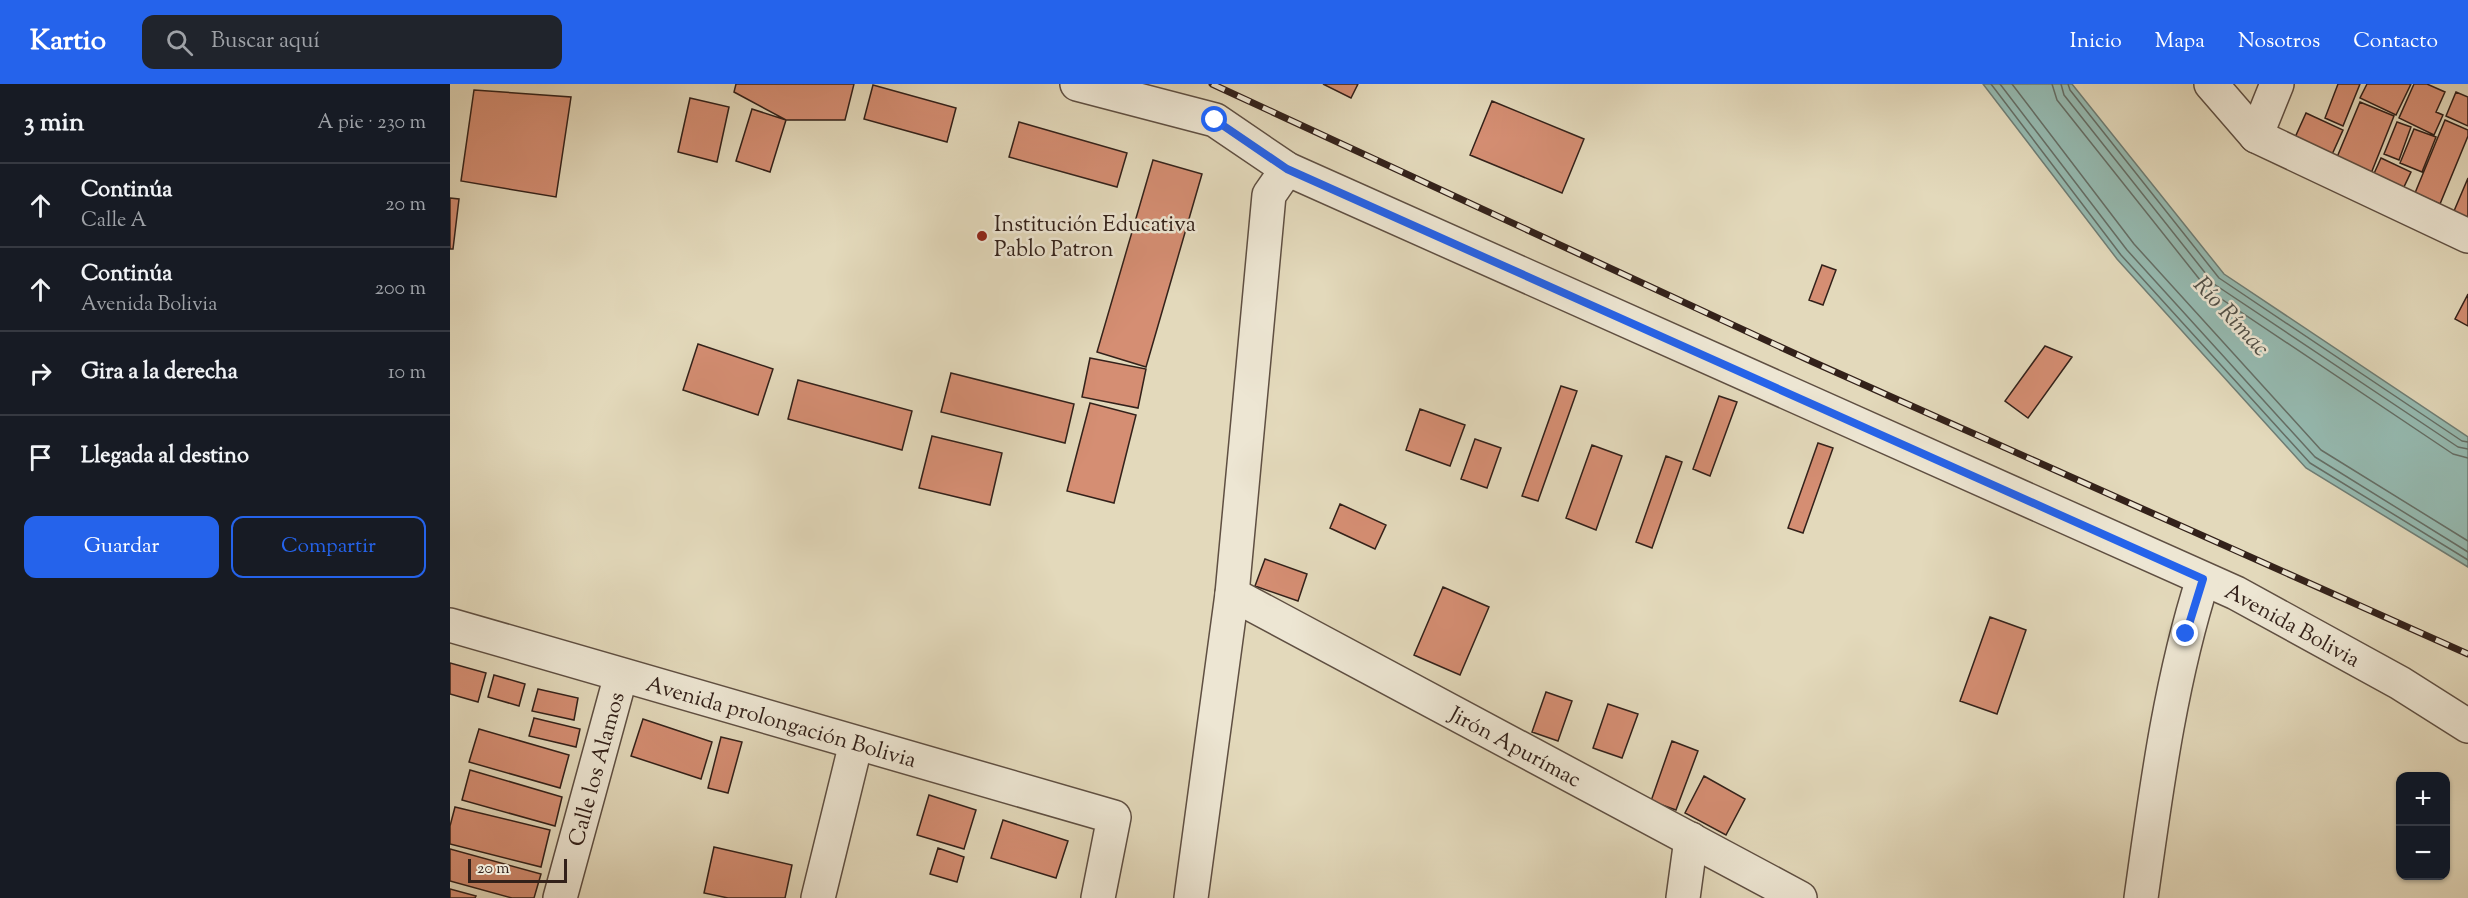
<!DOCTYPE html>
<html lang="es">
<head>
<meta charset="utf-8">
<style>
  :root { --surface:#171b24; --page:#20242c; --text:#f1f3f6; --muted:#9ea1a6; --line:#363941; --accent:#2563eb }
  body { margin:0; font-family:"Sorts Mill Goudy",serif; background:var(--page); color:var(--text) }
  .controls { position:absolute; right:18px; bottom:18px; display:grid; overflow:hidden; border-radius:12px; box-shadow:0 2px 4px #0004 }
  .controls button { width:54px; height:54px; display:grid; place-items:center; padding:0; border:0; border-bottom:2px solid var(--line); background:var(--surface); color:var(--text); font:30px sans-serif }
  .scale { position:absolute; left:18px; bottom:15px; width:99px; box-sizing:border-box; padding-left:6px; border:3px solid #33211a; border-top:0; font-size:16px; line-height:21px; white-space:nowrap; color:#33211a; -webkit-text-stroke:4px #ede6d3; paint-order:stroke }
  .stop { position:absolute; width:18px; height:18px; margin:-14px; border:4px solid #2563eb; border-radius:50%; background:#fff }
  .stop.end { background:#2563eb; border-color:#fff; box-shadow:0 2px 6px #0008 }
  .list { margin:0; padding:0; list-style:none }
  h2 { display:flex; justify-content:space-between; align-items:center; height:78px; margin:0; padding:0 24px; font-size:26px }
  h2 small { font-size:20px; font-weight:400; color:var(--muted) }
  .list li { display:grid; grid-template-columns:39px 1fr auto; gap:18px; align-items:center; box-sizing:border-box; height:84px; padding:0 24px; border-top:2px solid var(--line) }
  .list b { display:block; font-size:22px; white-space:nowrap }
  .list p { margin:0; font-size:20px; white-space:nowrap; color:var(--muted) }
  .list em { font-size:20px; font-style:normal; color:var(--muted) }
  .actions { display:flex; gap:12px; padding:18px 24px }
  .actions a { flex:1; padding:14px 0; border:2px solid var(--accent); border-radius:12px; text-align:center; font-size:21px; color:var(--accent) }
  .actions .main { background:var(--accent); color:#fff }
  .icon { flex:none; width:33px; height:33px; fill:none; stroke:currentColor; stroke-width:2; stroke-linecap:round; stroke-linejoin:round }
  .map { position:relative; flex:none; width:2018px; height:814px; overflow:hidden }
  header { display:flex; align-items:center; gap:36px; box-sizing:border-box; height:84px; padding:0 30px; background:var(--accent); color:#fff }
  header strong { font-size:28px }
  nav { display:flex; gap:33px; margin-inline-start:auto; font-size:21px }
  .search { width:420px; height:54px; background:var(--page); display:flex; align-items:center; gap:15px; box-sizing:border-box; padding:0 21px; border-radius:12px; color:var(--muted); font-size:22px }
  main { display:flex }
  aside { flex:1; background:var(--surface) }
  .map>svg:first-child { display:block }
  .water { fill:#95bab1; stroke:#6e7d75; stroke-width:1.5 }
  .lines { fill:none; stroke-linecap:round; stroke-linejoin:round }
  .shore { stroke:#646e66; stroke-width:1.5 }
  .building { fill:#d58e73; stroke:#33211a; stroke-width:1.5 }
  .minor-casing { stroke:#5f4f42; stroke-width:36 }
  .minor { stroke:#ede6d3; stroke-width:33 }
  .rail-casing { stroke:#33211a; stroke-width:7 }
  .rail { stroke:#ede6d3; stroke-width:4.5; stroke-dasharray:14; stroke-linecap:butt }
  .route { stroke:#2563eb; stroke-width:8 }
  .poi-dot { fill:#8f2418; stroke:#ede6d3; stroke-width:2 }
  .labels { text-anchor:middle; stroke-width:5; stroke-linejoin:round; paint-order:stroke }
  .poi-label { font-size:22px; fill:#33211a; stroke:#ede6d3; text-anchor:start }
  .street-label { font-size:22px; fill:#33211a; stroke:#ede6d3 }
  .water-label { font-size:24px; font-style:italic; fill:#504f47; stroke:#ede6d3 }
</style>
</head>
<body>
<header>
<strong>Kartio</strong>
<div class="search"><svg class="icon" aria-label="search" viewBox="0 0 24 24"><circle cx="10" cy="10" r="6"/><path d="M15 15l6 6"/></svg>Buscar aquí</div>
<nav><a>Inicio</a><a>Mapa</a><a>Nosotros</a><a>Contacto</a></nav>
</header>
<main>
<aside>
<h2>3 min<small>A pie · 230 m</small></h2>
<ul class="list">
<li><svg class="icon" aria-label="ahead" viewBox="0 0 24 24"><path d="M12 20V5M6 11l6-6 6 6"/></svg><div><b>Continúa</b><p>Calle A</p></div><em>20 m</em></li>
<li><svg class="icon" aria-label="ahead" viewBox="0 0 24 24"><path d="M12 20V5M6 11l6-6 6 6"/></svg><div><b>Continúa</b><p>Avenida Bolivia</p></div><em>200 m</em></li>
<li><svg class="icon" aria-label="right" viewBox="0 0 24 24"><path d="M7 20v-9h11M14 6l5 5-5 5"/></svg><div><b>Gira a la derecha</b></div><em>10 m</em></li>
<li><svg class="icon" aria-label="arrive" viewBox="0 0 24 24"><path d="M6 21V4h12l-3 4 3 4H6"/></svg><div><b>Llegada al destino</b></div></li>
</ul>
<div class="actions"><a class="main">Guardar</a><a>Compartir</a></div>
</aside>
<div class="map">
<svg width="2018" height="814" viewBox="0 0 2018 814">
  <rect width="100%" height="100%" fill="#e3d9bb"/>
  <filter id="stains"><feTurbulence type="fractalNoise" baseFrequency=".00333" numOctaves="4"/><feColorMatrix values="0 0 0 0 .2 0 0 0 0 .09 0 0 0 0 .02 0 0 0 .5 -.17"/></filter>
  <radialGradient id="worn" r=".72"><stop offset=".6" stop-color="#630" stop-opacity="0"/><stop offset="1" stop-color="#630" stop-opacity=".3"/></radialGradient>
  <path class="water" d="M1533 0H1622L1774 190 2018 353V483L1856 384 1667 175Z"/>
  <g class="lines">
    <path class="shore" d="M1541 0 1671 171 1860 379 2018 476
      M1550 0 1677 166 1865 373 2018 468
      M1562 0 1684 160 1871 366 2018 457
      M1602 0 1607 16 1758 206 2003 370 2018 374
      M1611 0 1614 11 1764 200 2008 363 2018 365
      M1618 0 1620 6 1769 194 2012 357 2018 358"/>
  </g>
  <path class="building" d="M286 0H404L395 36H336L284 8Z
    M873 0H908L901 14Z
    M1888 0H1910L1893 42 1875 34Z
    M1917 0H1961L1946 31 1910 14Z
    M1964 0H1977L1995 8 1986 28 1993 31 1984 51 1949 34Z
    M423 1 506 24 497 58 414 35Z
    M24 6 121 13 106 113 11 97Z
    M2006 8 2018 13V42L1996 32Z
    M240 14 279 23 267 78 228 68Z
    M1042 17 1134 55 1112 109 1020 71Z
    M1910 18 1944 32 1920 92 1885 78Z
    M302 25 336 36 320 88 286 77Z
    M1856 29 1893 46 1880 75 1843 58Z
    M1995 36 2018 46V52L1990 120 1965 109Z
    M569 38 677 69 667 103 559 73Z
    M1947 38 1961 43 1949 76 1934 70Z
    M1964 45 1986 53 1972 88 1950 79Z
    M1931 74 1961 88 1952 107 1922 94Z
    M703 76 752 90 696 283 647 268Z
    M2018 94V141L2001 134Z
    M0 114 9 115 3 165H0Z
    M1372 181 1386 186 1373 221 1359 216Z
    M2018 210V242L2005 235Z
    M248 260 323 285 308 331 233 306Z
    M1595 262 1622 273 1578 334 1555 317Z
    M640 274 696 285 688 324 632 313Z
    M501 289 624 320 615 359 491 328Z
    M348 296 462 327 452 366 338 335Z
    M1111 302 1127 307 1088 417 1072 412Z
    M1269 312 1287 318 1260 392 1243 385Z
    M640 319 686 331 664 419 617 407Z
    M970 325 1015 341 1000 382 956 366Z
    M482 352 552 369 540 421 469 404Z
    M1025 355 1051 364 1037 404 1011 395Z
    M1368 359 1383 364 1353 449 1338 444Z
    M1142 361 1172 372 1146 446 1116 434Z
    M1216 372 1232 378 1202 464 1186 458Z
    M890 420 936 441 925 465 880 444Z
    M815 475 857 490 848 517 805 502Z
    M993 503 1039 523 1010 591 964 571Z
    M1540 533 1576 546 1547 630 1510 617Z
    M0 579 36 589 28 618 0 610Z
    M44 591 75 600 69 622 38 613Z
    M88 605 128 614 124 636 82 627Z
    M1096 608 1122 617 1108 657 1082 648Z
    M1158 620 1188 630 1172 674 1143 664Z
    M84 634 130 645 126 663 79 652Z
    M193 635 262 658 251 695 181 672Z
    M29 645 119 671 110 704 19 678Z
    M271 653 292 658 278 709 258 704Z
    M1222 657 1248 667 1226 726 1201 717Z
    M20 686 112 713 105 742 12 716Z
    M1254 692 1295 715 1276 751 1235 729Z
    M479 711 526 726 514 765 467 751Z
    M5 723 100 746 91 783 0 760V742Z
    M553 736 618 757 606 794 541 774Z
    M264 763 342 781 335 814H278L254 809Z
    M488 764 514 773 507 798 480 790Z
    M0 765 91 790 84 814H62L0 797Z
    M0 805 26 812 25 814H0Z"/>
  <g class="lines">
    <g class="minor-casing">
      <g id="minor">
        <path id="s1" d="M627 0 765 36 837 85 1786 509 1950 599 2018 642"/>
        <path d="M1761 0 1806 52 2018 152"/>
        <path d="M1806 52 1827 0"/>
        <path id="s2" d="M782 510 1350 814"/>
        <path id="s3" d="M0 541 664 733 648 814"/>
        <path id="s4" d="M110 814 171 591"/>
        <path d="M368 814 406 659"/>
        <path d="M741 814 782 510 819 111 837 85"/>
        <path d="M1233 814 1241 755"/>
        <path d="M1691 814C1706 707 1720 598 1753 495"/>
      </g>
    </g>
    <use href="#minor" class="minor"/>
    <g class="rail-casing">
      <path id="rail" d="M762 0 1363 278 2018 570"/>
    </g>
    <use href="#rail" class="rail"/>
  </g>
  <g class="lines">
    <path class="route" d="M765 36 837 85 1753 495 1736 550"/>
  </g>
  <circle class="poi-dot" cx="532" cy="152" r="6"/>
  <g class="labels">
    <g class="poi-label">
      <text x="544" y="147">Institución Educativa<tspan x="544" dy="25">Pablo Patron</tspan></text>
    </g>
    <g class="street-label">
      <text dy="8" stroke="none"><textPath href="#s1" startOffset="1334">Avenida Bolivia</textPath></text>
      <text dy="8" stroke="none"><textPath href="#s3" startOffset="345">Avenida prolongación Bolivia</textPath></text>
      <text dy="8" stroke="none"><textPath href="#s2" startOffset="322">Jirón Apurímac</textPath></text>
      <text dy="8" stroke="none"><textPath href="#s4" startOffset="134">Calle los Alamos</textPath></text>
    </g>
    <g class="water-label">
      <text transform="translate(1782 232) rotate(47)" y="8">Río Rímac</text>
    </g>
  </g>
  <rect width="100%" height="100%" filter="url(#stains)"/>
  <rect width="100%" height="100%" fill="url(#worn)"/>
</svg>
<div class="controls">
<button>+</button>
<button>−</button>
</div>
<div class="scale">20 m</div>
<div class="stop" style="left:765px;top:36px"></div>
<div class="stop end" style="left:1736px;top:550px"></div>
</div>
</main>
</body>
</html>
